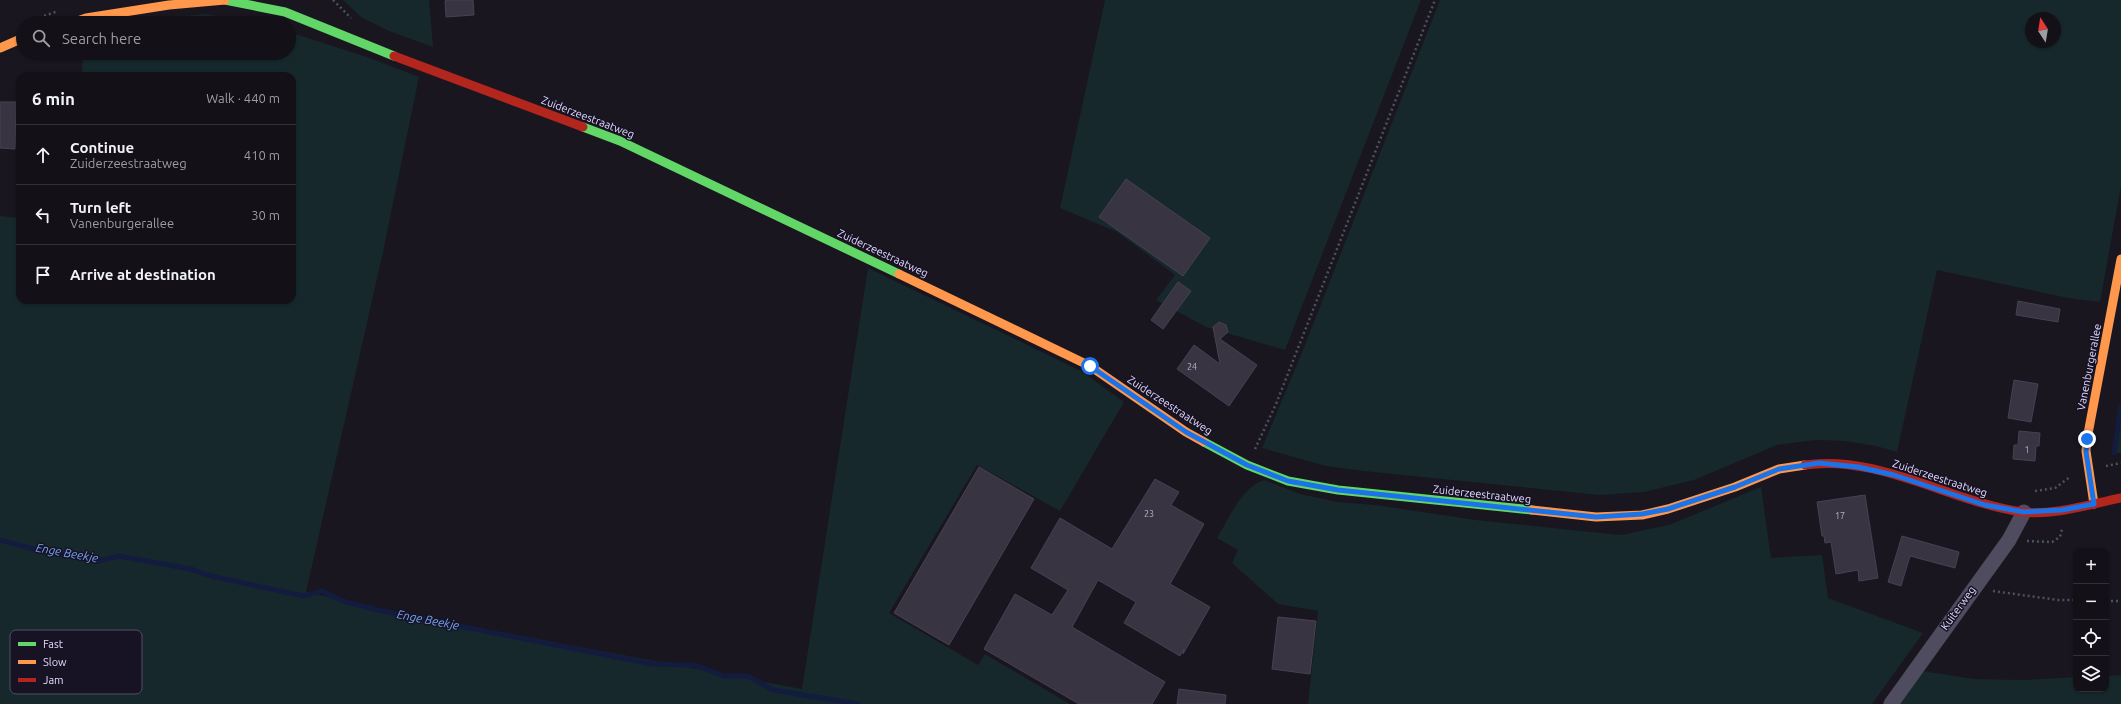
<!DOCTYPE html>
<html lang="en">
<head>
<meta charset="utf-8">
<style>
  :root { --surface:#131018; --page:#1c1921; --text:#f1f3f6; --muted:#9d9da2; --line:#323037 }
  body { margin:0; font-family:Ubuntu,sans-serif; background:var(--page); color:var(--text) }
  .controls { position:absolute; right:12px; bottom:12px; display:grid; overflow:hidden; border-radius:8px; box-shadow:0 1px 3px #0004 }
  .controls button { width:36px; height:36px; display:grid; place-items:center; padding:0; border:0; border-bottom:1px solid var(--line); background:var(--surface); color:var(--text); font:20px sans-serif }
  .compass { position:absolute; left:2025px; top:12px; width:36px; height:36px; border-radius:50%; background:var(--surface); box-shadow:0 1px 3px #0004; rotate:348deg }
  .stop { position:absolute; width:12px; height:12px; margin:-9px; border:3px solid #1a73e8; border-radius:50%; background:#fff }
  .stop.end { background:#1a73e8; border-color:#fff; box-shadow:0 1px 4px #0008 }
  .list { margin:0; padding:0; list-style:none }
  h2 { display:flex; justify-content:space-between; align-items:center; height:52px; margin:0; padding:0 16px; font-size:17px }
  h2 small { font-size:13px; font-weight:400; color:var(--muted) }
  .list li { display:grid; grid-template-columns:26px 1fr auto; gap:12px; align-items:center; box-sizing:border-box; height:60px; padding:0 16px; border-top:1px solid var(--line) }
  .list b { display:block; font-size:15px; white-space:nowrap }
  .list p { margin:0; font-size:13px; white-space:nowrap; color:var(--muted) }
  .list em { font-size:13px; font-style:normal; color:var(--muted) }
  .icon { flex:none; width:22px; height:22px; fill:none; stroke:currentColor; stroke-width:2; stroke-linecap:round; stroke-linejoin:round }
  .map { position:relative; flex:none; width:2121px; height:704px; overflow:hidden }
  .search { position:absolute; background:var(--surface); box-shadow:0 1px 3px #0004; left:16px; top:16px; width:280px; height:44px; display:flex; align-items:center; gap:10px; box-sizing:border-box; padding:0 14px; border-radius:22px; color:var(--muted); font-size:15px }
  .panel { position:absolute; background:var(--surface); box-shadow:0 1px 3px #0004; left:16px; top:72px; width:280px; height:232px; border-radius:12px }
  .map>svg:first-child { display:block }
  .green { fill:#16282b; fill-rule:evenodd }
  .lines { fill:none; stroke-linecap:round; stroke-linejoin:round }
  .stream { stroke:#131c3f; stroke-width:5 }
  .building { fill:#393442; stroke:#474153 }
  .path { stroke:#4b5260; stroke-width:2.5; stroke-dasharray:2 3; stroke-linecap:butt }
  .street { stroke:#4f4c5f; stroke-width:15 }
  .fast { stroke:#63d668; stroke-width:9 }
  .slow { stroke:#ff974d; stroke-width:9 }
  .jam { stroke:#b3261e; stroke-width:9 }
  .route { stroke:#1a73e8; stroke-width:5 }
  .labels { text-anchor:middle; stroke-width:3; stroke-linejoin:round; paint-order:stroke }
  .number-label { font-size:9px; fill:#b8b0cd }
  .street-label { font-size:11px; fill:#e2d9fb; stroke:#171224 }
  .water-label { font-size:12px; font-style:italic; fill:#73a3ef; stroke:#171224 }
  .key { fill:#171224; stroke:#544e64; stroke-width:1 }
  .key-label { font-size:11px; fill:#e2d9fb }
</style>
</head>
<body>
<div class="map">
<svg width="2121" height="704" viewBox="0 0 2121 704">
  <rect width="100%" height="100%" fill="#191620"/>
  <path class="green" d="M343 0H429L433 47 389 31 361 17Z
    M1105 0H1421L1285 350 1206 327 1156 300 1175 275 1117 232 1060 208Z
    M1440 0H2121V186L2100 302 2068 298 1937 270 1897 452 1876 446 1845 441 1816 440 1777 445 1694 480 1644 492 1599 495 1364 471 1326 466 1262 448 1303 350ZM2031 18H2055V42H2031Z
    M207 14 250 23H106L109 22Z
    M289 32 367 57 419 77 383 252 306 592 390 611 802 689 868 268 1081 371 1124 402 1060 511 977 465 889 613 978 665 985 654 1070 704H0V216L20 218V300H292V76H82L83 53H289Z
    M2121 403V453H2112Z
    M1264 480 1300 494 1337 502 1375 505 1476 520 1621 535 1669 525 1761 487 1771 558 1822 555 1828 598 1923 633 1872 704H1308L1318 611 1278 604 1232 563 1238 550 1217 538C1230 517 1240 489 1264 480Z
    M1922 671 1974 679 2025 680 2076 677V689H2106V676L2121 675V704H1899Z"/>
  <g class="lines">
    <path class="stream" d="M2114 453 2121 406
      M0 540 37 550 98 561 119 556 191 569 207 575 303 596 322 591 343 601 378 610 652 664 695 665 724 676H748L773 690 858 704"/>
  </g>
  <path class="building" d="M448 0H473L474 15 446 17 445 1Z
    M0 102H16L15 149 0 148Z
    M1126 179 1210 238 1183 276 1099 217Z
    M1178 282 1191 291 1163 329 1151 320Z
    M2018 301 2060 309 2058 322 2016 315Z
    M1219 322 1226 325 1228 332 1220 339 1257 365 1229 406 1177 369 1194 345 1220 364 1213 327Z
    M2014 380 2038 384 2031 422 2008 418Z
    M2019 431 2040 433 2039 446H2036L2035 461 2013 459 2014 445H2018Z
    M979 467 1034 499 949 645 894 613Z
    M1155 479 1179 492 1171 505 1204 524 1170 584 1210 607 1183 654 1184 649 1180 656 1124 623 1136 602 1098 580 1072 627 1165 682 1152 704H1079L984 649 1015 594 1052 615 1068 590 1031 568 1060 518 1112 549Z
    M1865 495 1878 578 1859 581 1858 570 1836 574 1831 542 1825 543 1824 536H1822L1817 502Z
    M1902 536 1959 552 1955 568 1910 556 1901 586 1888 582Z
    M1278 617 1316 621 1310 674 1272 669Z
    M1179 689 1226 695 1225 704H1177Z"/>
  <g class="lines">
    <path class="path" d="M333 0 351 18
      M30 21 58 11
      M1255 449 1276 404 1435 0
      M2106 466 2121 463
      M2035 491 2055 488 2070 477
      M2027 541 2052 542 2060 537 2062 529
      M1993 591 2058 600H2076
      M2106 601H2121"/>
    <path class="street" d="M1891 704 2009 540 2024 512"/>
    <path class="fast" d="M225 0 285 12 394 56
      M583 127 620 141 899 274
      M1204 442 1247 465 1288 481 1338 490 1532 510"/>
    <path class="slow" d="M72 23 86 18 169 5 225 0
      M0 48 23 38
      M899 274 1090 366 1186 432 1204 442
      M2094 504 2086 451 2087 439 2121 259
      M1532 510 1596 517 1642 515 1668 509 1735 487 1779 469 1805 465"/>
    <path class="jam" d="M394 56 583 127
      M1805 465C1878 454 1951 502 2022 512 2053 516 2091 504 2121 498"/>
  </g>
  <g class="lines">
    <path class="route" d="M1090 366 1186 432 1247 465 1288 481 1338 490 1596 517 1642 514 1668 509 1735 487 1779 469 1819 463 1858 467 1894 475 1985 505 2024 512 2062 510 2094 504 2086 452 2087 439"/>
  </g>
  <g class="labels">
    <g class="number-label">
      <text x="1192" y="370">24</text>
      <text x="2027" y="453">1</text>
      <text x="1149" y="517">23</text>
      <text x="1840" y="519">17</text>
    </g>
    <g class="street-label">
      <text transform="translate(588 117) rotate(21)" y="4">Zuiderzeestraatweg</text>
      <text transform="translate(883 253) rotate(25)" y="4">Zuiderzeestraatweg</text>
      <text transform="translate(2089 367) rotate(-79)" y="4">Vanenburgerallee</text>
      <text transform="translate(1170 405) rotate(33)" y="4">Zuiderzeestraatweg</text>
      <text transform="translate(1940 478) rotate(18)" y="4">Zuiderzeestraatweg</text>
      <text transform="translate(1482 494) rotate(6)" y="4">Zuiderzeestraatweg</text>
      <text transform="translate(1958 608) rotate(-54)" y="4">Kuiterweg</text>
    </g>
    <g class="water-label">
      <text transform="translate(67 553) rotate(10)" y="4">Enge Beekje</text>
      <text transform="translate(428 620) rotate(11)" y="4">Enge Beekje</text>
    </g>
  </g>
  <rect x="10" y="630" width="132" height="64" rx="6" class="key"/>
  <rect x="18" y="642" width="18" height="4" fill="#63d668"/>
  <rect x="18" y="660" width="18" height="4" fill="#ff974d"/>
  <rect x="18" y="678" width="18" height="4" fill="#b3261e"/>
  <g class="key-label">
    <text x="43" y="648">Fast</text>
    <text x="43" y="666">Slow</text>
    <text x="43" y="684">Jam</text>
  </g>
</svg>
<div class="controls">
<button>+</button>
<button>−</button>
<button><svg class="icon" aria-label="locate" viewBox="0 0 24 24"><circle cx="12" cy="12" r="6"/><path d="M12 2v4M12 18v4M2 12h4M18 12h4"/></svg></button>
<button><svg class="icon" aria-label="layers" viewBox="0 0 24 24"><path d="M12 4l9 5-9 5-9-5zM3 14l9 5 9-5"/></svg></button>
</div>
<svg class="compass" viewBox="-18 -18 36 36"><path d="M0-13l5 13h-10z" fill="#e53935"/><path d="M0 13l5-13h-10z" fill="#9d9da2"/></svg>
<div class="stop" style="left:1090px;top:366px"></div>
<div class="stop end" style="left:2087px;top:439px"></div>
<div class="search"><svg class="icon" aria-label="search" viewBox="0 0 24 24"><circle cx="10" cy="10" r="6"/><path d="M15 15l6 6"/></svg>Search here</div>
<section class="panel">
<h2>6 min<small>Walk · 440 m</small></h2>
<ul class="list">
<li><svg class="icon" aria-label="ahead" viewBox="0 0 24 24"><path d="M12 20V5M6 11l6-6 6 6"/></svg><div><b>Continue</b><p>Zuiderzeestraatweg</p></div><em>410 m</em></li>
<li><svg class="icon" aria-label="left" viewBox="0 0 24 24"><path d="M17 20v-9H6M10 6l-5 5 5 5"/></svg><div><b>Turn left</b><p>Vanenburgerallee</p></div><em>30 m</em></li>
<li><svg class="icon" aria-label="arrive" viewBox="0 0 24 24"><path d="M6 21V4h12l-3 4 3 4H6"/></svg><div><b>Arrive at destination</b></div></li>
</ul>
</section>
</div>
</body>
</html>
